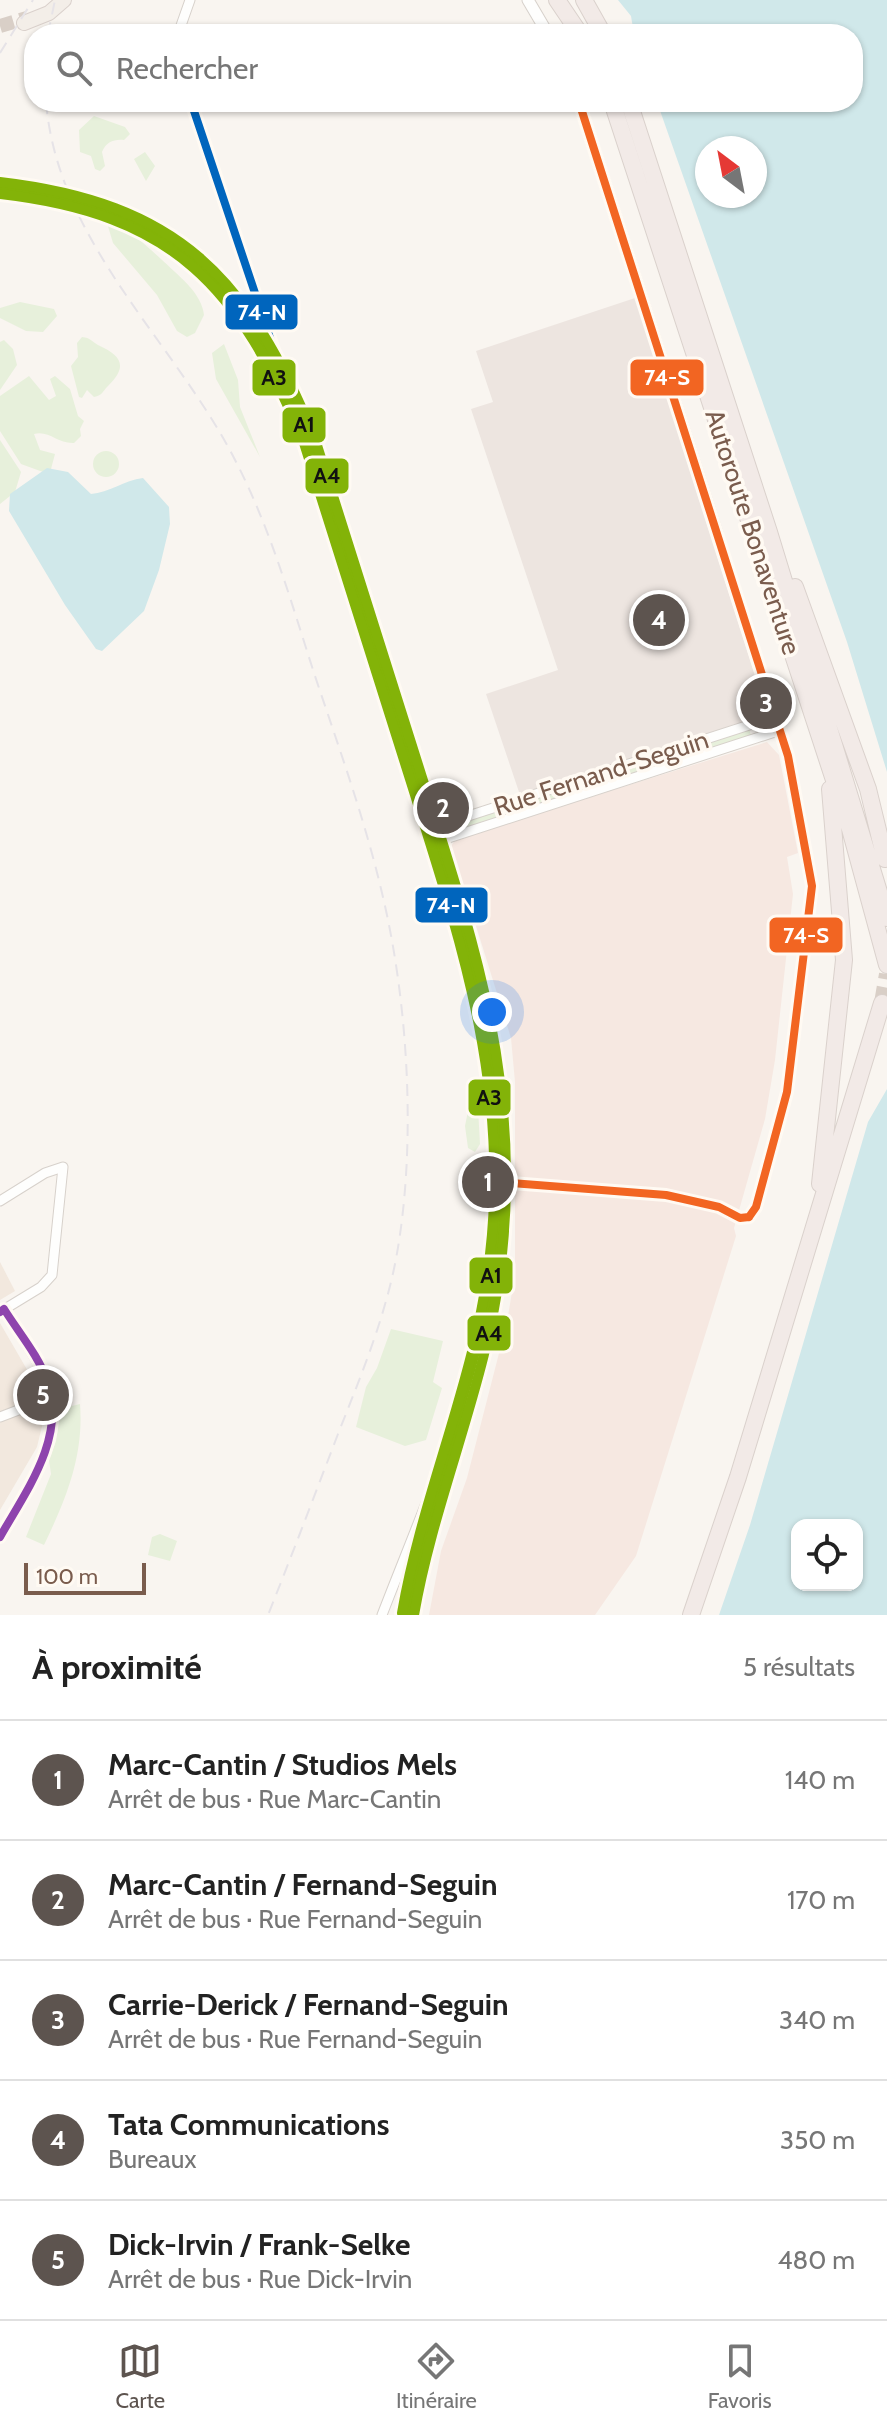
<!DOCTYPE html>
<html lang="fr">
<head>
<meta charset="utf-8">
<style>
  :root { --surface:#fff; --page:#f2f2f2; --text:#222; --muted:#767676; --line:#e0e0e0; --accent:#5d544f }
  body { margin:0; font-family:Cabin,sans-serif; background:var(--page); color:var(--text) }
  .controls { position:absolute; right:24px; bottom:24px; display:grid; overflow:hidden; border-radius:16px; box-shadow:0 2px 6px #0004 }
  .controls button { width:72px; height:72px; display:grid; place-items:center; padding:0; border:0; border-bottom:2px solid var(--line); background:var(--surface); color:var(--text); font:40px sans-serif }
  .compass { position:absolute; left:695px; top:136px; width:72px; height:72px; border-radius:50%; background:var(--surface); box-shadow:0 2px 6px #0004; rotate:328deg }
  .scale { position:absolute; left:24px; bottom:20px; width:122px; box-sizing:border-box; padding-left:8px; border:4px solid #7a5c4d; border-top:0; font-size:22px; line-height:28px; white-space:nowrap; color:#7a5c4d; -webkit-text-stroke:6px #fffaf3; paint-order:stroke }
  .you { position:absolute; left:492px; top:1012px; width:28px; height:28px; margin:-20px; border:6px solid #fff; border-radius:50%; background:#1a73e8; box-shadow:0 0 0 12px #1a73e833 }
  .badge { display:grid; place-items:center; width:52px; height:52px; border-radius:50%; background:var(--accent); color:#fff; font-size:26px; font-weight:700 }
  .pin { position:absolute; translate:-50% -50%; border:4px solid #fff; box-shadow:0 2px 8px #0006 }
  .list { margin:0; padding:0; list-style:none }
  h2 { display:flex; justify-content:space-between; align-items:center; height:104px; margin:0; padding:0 32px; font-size:34px }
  h2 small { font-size:26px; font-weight:400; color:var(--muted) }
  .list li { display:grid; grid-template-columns:52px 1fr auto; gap:24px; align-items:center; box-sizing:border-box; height:120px; padding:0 32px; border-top:2px solid var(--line) }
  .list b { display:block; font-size:30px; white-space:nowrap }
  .list p { margin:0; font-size:26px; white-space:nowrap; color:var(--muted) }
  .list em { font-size:26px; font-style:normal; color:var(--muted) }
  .icon { flex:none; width:44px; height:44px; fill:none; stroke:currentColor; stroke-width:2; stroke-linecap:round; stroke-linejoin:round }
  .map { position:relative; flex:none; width:887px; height:1615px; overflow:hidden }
  .search { position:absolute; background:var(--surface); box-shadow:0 2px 6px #0004; left:24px; right:24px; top:24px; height:88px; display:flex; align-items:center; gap:20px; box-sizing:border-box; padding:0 28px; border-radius:32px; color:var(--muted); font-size:30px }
  .sheet { height:704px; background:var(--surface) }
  nav { display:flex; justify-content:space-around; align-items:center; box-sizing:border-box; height:112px; border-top:2px solid var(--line); background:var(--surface); font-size:22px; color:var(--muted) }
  nav a { display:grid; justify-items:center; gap:4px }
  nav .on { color:var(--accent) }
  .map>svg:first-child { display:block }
  .residential { fill:#f2e8de }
  .commercial { fill:#f6e8e1 }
  .industrial { fill:#ede5e0 }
  .green { fill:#e7f0db }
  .water { fill:#d0e8ea; fill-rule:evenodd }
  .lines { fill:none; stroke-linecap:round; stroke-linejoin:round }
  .primary-tunnel { stroke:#d9cfc7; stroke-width:14; stroke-dasharray:14 7; stroke-linecap:butt }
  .motorway-tunnel { stroke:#d9cfc7; stroke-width:16; stroke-dasharray:16 8; stroke-linecap:butt }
  .minor-casing { stroke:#d7d1cb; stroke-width:11 }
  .tertiary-casing { stroke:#d7d1cb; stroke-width:13 }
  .primary-casing { stroke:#dad1cc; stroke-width:16 }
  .motorway-casing { stroke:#dad1cc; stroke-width:18 }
  .minor { stroke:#fefefd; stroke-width:9 }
  .tertiary { stroke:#fefefd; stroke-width:11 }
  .primary { stroke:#f3eee8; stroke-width:14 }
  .motorway { stroke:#f2eae7; stroke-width:16 }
  .rail { stroke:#e6e3e7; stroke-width:2; stroke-dasharray:12 8; stroke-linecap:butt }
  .bus-1-casing { stroke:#fffaf3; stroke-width:14 }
  .bus-2-casing { stroke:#fffaf3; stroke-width:14 }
  .bus-3-casing { stroke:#fffaf3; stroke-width:14 }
  .bus-1 { stroke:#f26522; stroke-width:8 }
  .bus-2 { stroke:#0065bd; stroke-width:8 }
  .bus-3 { stroke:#8e44ad; stroke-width:8 }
  .rail-1-casing { stroke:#fffaf3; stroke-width:16 }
  .rail-2-casing { stroke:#fffaf3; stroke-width:16 }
  .rail-3-casing { stroke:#fffaf3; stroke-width:16 }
  .rail-1 { stroke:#83b308; stroke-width:10 }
  .rail-2 { stroke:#83b308; stroke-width:10 }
  .rail-3 { stroke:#83b308; stroke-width:10 }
  .labels { text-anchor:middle; stroke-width:7; stroke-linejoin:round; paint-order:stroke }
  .street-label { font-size:26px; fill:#7a5c4d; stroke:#fffaf3 }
  .line-badge { stroke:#fffaf3; stroke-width:3 }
  .badge-label { font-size:22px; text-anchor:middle; font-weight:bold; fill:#fff }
  .pale-badge-label { font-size:22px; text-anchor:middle; font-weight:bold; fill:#111 }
</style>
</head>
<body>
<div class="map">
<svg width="887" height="1615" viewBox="0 0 887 1615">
  <rect width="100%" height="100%" fill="#f9f5f0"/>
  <path class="residential" d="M0 1262 15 1291 0 1300Z
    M0 1323 40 1392 44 1418 37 1447 0 1510Z"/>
  <path class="commercial" d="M767 742 779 755 798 853 787 857 793 894 775 1060 765 1119 734 1228 736 1236 636 1556 595 1615H429L441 1551 467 1478 507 1322 515 1274V1082L511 1038 451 846 456 839Z"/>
  <path class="industrial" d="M635 298 766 710 761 716 520 795 486 694 558 670 471 409 493 402 476 351Z"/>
  <path class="green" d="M94 116 125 127 130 134 124 140C114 139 106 142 102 152L105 166 100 171 95 169 91 156 80 152 79 130Z
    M145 152 155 166 146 181 134 159Z
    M115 220C121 222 184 279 190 287 197 295 203 305 204 315L195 333 187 337 177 331 157 295 113 243 107 223Z
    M20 302 54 309 57 316 43 332 26 331 0 318V308Z
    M82 337C91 338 91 341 98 345 122 356 128 366 108 386 102 392 103 395 94 397L87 390 82 398 79 397 71 366 78 357 77 343Z
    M4 340 13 349 17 365 0 390V342Z
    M224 344 238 380 240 407 260 457 216 379 212 353Z
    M29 376 49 400 56 396 50 379 55 376 70 389 78 416 84 421 80 429 81 436 74 443C58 444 49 430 34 434L40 450 55 454 51 469 43 472 21 464 0 431V396Z
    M0 440 21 472 15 492 0 504Z
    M93 464a13 13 0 1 1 26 0a13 13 0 1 1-26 0Z
    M749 729 751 735 598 784 596 779Z
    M575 785 577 791 451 832 449 826Z
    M478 1108 480 1144 475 1152 468 1148 465 1126 468 1111Z
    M391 1329 443 1341 433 1382 442 1388 426 1440 405 1446 356 1427 366 1387 377 1368Z
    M80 1404C84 1456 66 1499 44 1545L26 1537 51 1474 49 1460 56 1441 60 1409Z
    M160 1534 177 1541 170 1561 148 1555 152 1537Z"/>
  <path class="water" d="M618 0H887V772L847 642 657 102H853V34H634L631 16ZM707 148H755V196H707Z
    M47 468 68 472 91 494C109 493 124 480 143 478L169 507 170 524 159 570 144 611 102 651 96 649 65 605 9 511 10 494Z
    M887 1089V1615H719L750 1525 868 1122ZM857 1525V1585H797V1525Z"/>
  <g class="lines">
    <path class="primary-tunnel" d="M0 26 27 18"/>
    <path class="motorway-tunnel" d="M882 1003 887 974"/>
    <g class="minor-casing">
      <path id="minor" d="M178 34 190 0
        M191 102C259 300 324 498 387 697 443 876 510 1039 497 1229 487 1367 431 1488 382 1615
        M428 829 774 717
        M433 843 778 731
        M0 1201 45 1173 63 1167 52 1275 41 1287 0 1312
        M0 1417 21 1409 52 1406
        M0 1537C24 1492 67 1438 48 1384 38 1358 18 1333 4 1309"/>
    </g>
    <g class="tertiary-casing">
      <path id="tertiary" d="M528 0 548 34
        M579 102 717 533"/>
    </g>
    <g class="primary-casing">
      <path id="primary" d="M24 23 49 13 64 0"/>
    </g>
    <g class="motorway-casing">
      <path id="motorway" d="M557 0 580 34
        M584 0 603 34
        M612 102 850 829 887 965
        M629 102 769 532 887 918
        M795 587 868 789 885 859
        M820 1184 844 960 830 789
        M691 1615 738 1477 882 1003"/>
    </g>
    <use href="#minor" class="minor"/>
    <use href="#tertiary" class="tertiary"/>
    <use href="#primary" class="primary"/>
    <use href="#motorway" class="motorway"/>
    <path class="rail" d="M48 34 55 0
      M0 53 33 0
      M46 102C58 242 171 338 233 456 270 526 291 602 315 676 339 748 365 820 382 893 409 1005 417 1152 395 1264 383 1323 360 1378 338 1434 315 1494 292 1555 268 1615"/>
    <g class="bus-1-casing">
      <path id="bus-1" d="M579 102 788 756 812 886 787 1092 756 1207 749 1217
        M499 1182 666 1195 719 1207 740 1218 749 1217"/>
    </g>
    <g class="bus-2-casing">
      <path id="bus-2" d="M191 102C256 293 319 485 381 677 434 845 492 1004 499 1182"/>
    </g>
    <g class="bus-3-casing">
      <path id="bus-3" d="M0 1312 4 1309C19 1333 39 1356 48 1383 66 1438 26 1491 0 1537"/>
    </g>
    <use href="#bus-1" class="bus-1"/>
    <use href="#bus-2" class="bus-2"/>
    <use href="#bus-3" class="bus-3"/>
    <g class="rail-1-casing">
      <path id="rail-1" d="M0 189C95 199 167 222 231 298 312 393 337 530 374 646 431 827 509 1013 499 1206 491 1350 430 1475 407 1615"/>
    </g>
    <g class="rail-2-casing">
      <path id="rail-2" d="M0 182C179 203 248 277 315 439 350 550 385 660 420 771 472 936 521 1077 502 1254 490 1378 435 1493 414 1615"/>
    </g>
    <g class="rail-3-casing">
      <path id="rail-3" d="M0 194C174 214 239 286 304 443 339 555 374 667 410 779 460 938 510 1084 490 1254 477 1377 423 1491 402 1613"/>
    </g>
    <use href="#rail-1" class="rail-1"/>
    <use href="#rail-2" class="rail-2"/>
    <use href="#rail-3" class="rail-3"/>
  </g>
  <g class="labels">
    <g class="street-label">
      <text transform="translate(753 532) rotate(72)" y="9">Autoroute Bonaventure</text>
      <text transform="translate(601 773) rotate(-18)" y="9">Rue Fernand-Seguin</text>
    </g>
  </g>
  <g class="line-badge">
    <rect x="224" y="293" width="75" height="38" rx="8" fill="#0065bd"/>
    <rect x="251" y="358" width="46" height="39" rx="8" fill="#83b308"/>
    <rect x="629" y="358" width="76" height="39" rx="8" fill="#f26522"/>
    <rect x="281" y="406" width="46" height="38" rx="8" fill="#83b308"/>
    <rect x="304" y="457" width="46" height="38" rx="8" fill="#83b308"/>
    <rect x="414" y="886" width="75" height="38" rx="8" fill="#0065bd"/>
    <rect x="768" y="916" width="76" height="38" rx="8" fill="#f26522"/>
    <rect x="467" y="1078" width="45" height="39" rx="8" fill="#83b308"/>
    <rect x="468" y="1256" width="46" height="39" rx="8" fill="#83b308"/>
    <rect x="466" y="1314" width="46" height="38" rx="8" fill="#83b308"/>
  </g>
  <g class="badge-label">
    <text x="262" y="320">74-N</text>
    <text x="667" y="385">74-S</text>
    <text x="451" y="913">74-N</text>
    <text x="806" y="943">74-S</text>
  </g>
  <g class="pale-badge-label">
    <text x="274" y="385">A3</text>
    <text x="304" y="432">A1</text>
    <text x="327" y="483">A4</text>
    <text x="489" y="1105">A3</text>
    <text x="491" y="1283">A1</text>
    <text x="489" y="1341">A4</text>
  </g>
</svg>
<div class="controls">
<button><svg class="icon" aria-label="locate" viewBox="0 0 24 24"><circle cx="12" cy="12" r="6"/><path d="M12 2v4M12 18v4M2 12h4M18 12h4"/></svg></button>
</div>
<svg class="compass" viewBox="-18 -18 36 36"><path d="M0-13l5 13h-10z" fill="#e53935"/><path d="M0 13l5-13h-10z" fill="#767676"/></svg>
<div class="scale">100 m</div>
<div class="you"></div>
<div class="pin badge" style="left:488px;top:1182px">1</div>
<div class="pin badge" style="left:443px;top:808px">2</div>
<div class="pin badge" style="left:766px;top:703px">3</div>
<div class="pin badge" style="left:659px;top:620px">4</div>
<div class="pin badge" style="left:43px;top:1395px">5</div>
<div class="search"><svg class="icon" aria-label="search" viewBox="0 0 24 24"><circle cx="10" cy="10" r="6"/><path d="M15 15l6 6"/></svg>Rechercher</div>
</div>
<section class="sheet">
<h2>À proximité<small>5 résultats</small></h2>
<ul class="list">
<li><span class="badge">1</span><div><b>Marc-Cantin / Studios Mels</b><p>Arrêt de bus · Rue Marc-Cantin</p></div><em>140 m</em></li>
<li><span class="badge">2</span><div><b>Marc-Cantin / Fernand-Seguin</b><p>Arrêt de bus · Rue Fernand-Seguin</p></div><em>170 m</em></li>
<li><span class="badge">3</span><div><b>Carrie-Derick / Fernand-Seguin</b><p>Arrêt de bus · Rue Fernand-Seguin</p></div><em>340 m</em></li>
<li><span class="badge">4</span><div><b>Tata Communications</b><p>Bureaux</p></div><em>350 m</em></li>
<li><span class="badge">5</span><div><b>Dick-Irvin / Frank-Selke</b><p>Arrêt de bus · Rue Dick-Irvin</p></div><em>480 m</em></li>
</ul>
</section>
<nav>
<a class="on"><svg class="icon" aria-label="map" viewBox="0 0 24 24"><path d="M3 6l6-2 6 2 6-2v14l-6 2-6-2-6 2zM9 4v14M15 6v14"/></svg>Carte</a>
<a><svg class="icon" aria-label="directions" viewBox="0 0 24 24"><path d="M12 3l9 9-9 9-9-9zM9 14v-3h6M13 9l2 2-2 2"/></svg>Itinéraire</a>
<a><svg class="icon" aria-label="saved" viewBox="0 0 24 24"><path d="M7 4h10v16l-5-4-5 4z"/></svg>Favoris</a>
</nav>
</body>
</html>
